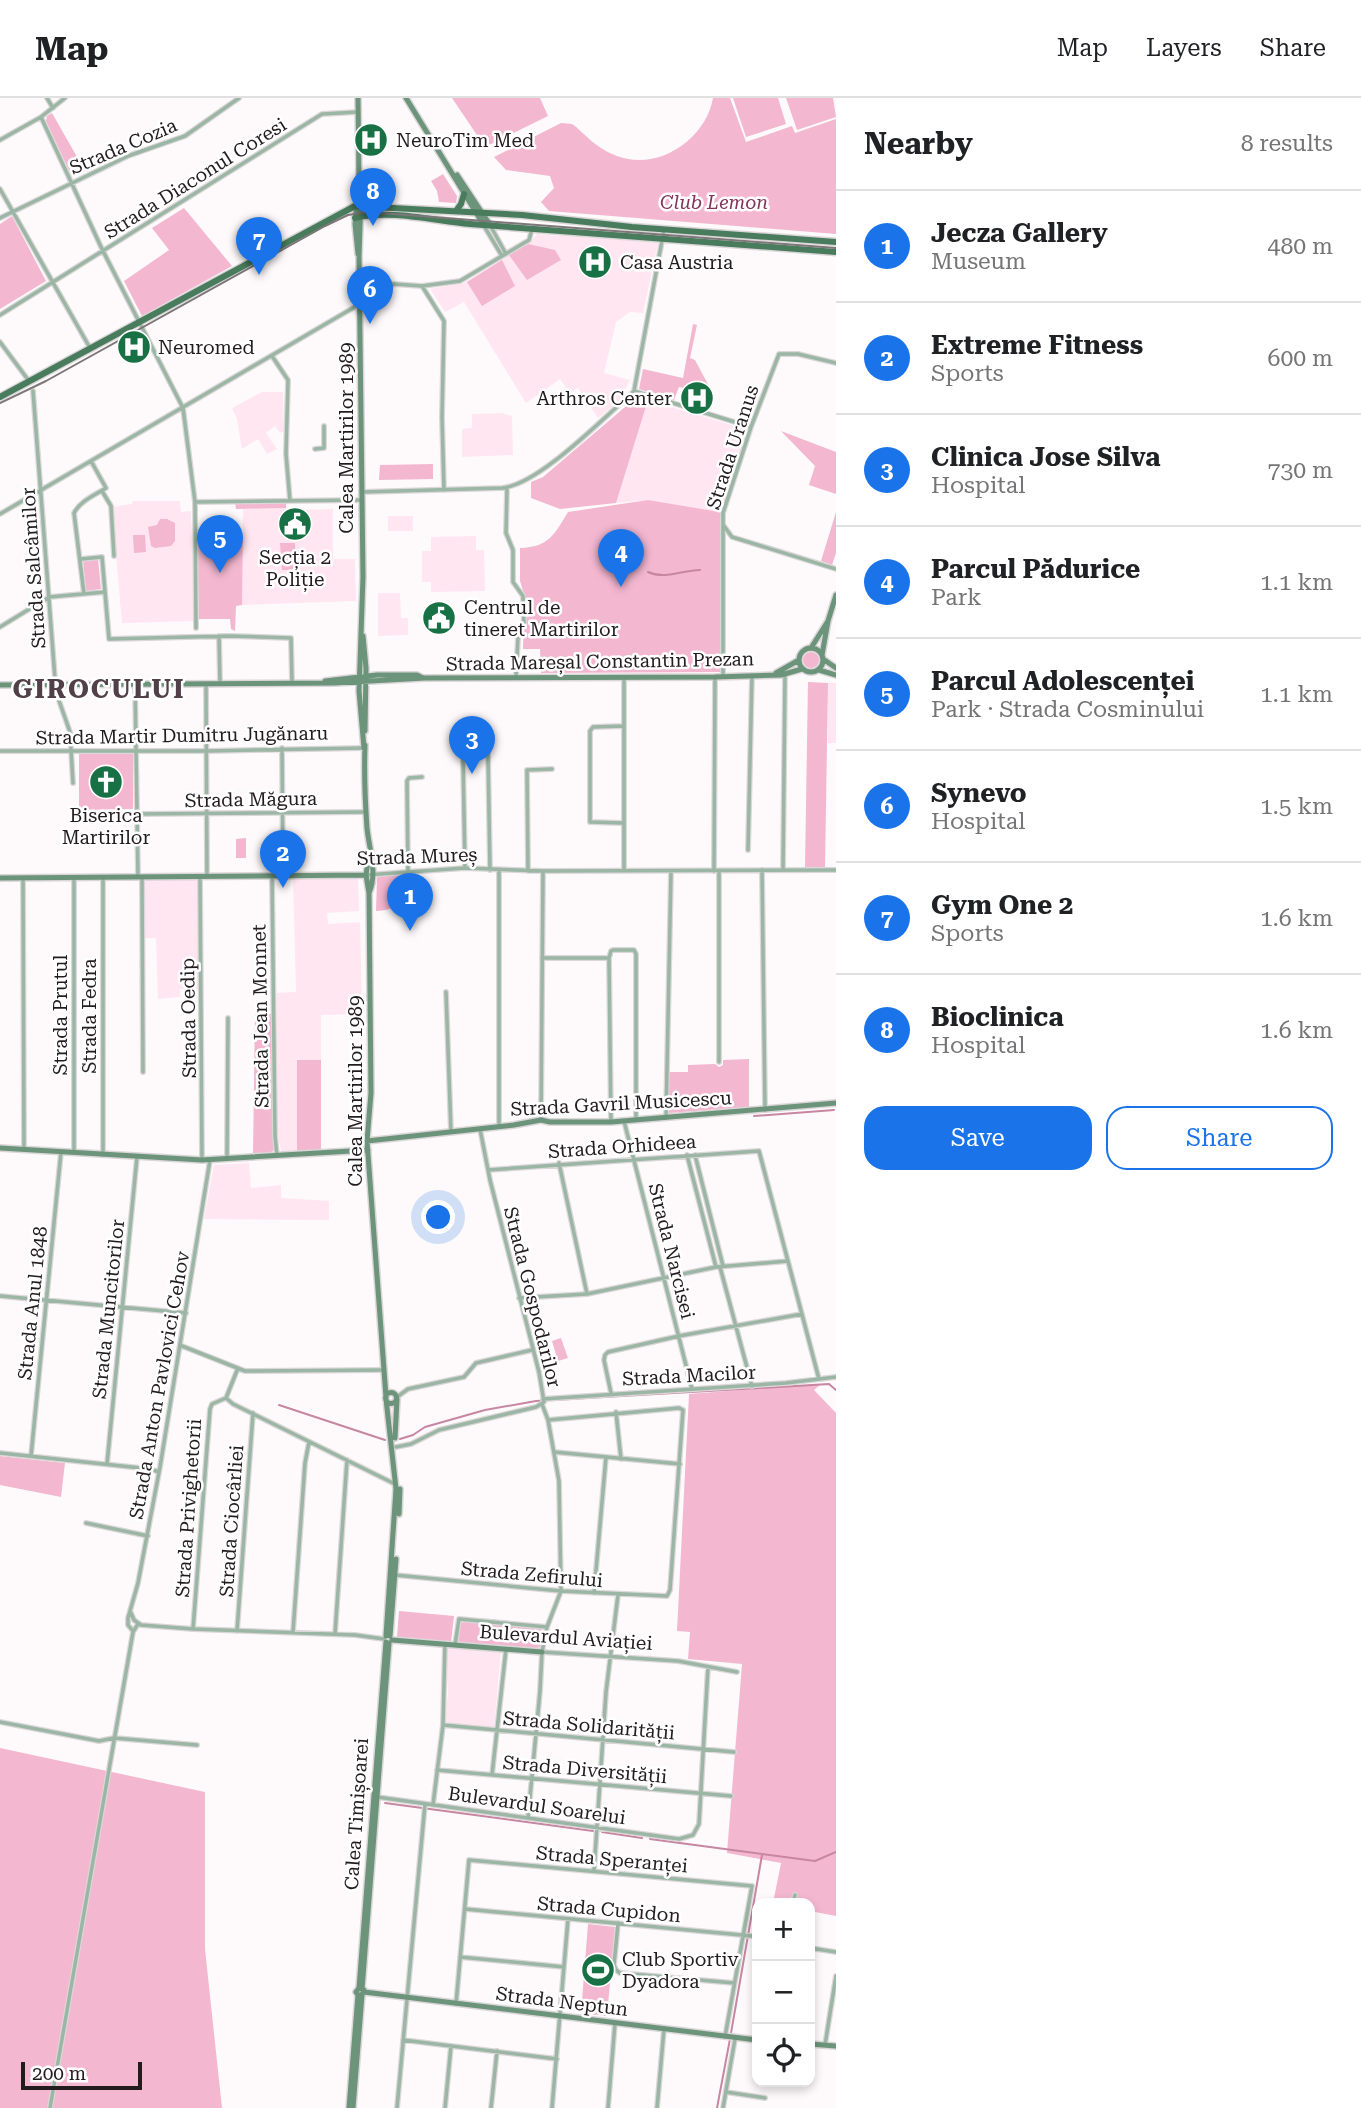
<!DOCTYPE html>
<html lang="en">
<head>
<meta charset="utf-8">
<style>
  :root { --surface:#fff; --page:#f2f2f2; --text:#202124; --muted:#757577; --line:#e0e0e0; --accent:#1a73e8 }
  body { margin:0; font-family:"Roboto Serif",serif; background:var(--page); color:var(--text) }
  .controls { position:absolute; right:21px; bottom:21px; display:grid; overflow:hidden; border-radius:14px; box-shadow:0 4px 10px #0003 }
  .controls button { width:63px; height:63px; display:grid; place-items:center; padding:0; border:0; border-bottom:2px solid var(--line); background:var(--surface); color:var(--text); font:35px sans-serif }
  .scale { position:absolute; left:21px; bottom:18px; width:121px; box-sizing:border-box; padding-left:7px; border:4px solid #231c1f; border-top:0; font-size:19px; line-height:24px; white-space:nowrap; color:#231c1f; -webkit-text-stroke:5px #fff; paint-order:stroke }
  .you { position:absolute; left:439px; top:1120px; width:24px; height:24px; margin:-18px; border:5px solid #fff; border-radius:50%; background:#1a73e8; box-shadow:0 0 0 10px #1a73e833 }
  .badge { display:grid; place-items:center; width:46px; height:46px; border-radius:50%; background:var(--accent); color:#fff; font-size:23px; font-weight:700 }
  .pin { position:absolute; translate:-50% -58px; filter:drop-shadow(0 2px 4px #0008) }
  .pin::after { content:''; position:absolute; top:37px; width:24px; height:21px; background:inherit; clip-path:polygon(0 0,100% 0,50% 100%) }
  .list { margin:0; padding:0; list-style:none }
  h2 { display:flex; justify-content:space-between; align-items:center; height:91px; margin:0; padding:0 28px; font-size:30px }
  h2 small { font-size:23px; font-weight:400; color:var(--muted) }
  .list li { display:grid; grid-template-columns:46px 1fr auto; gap:21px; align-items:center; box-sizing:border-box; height:112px; padding:0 28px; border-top:2px solid var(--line) }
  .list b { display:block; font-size:26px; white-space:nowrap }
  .list p { margin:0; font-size:23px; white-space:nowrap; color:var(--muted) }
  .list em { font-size:23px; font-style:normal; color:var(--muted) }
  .actions { display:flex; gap:14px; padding:21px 28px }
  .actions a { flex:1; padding:16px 0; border:2px solid var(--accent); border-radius:21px; text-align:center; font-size:24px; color:var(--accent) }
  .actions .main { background:var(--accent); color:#fff }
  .icon { flex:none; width:38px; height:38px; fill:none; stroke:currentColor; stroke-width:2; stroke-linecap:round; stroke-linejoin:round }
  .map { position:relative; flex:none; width:836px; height:2010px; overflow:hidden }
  header { display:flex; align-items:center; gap:42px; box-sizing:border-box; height:98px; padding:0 35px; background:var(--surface); border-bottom:2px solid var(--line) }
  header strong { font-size:33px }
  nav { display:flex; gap:38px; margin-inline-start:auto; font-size:24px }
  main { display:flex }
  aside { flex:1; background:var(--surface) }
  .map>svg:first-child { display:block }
  .built { fill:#ffe6f0 }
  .green { fill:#f3b7d0 }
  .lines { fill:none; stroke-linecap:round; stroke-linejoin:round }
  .stream { stroke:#c786a2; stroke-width:2 }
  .street-casing { stroke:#dbd6d8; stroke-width:6 }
  .secondary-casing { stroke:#dbd6d8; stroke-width:8 }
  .primary-casing { stroke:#dbd6d8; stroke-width:9 }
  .street { stroke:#9bb6a4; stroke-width:3.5 }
  .secondary { stroke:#6b947a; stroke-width:5 }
  .primary { stroke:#487c5c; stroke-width:6 }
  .tram { stroke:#7d7779; stroke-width:2 }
  .labels { text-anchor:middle; stroke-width:5; stroke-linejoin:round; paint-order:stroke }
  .poi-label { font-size:19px; fill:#231c1f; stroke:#fff; text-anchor:start }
  .street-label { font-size:19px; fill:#231c1f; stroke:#fff }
  .park-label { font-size:19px; font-style:italic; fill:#84345b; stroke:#fff }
  .district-label { font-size:26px; font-weight:bold; letter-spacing:2px; fill:#514047; stroke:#fff }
</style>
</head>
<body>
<header>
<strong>Map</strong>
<nav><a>Map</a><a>Layers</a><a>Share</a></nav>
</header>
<main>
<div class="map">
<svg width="836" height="2010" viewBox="0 0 836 2010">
  <rect width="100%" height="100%" fill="#fefafb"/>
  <path class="built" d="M537 136 558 138 566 137 658 145 643 215 630 214 616 224 604 275 630 282 619 303 598 320 578 290 570 295 560 281 526 305 464 204 445 214 430 191 464 185 529 145Z
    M262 294H283L284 333 280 335 275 328 266 335 277 351 267 356 258 341 242 351 237 321 232 310Z
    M648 302 748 332 720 414 648 402 616 405Z
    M501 315 512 318 513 357 462 359V331L472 330V316Z
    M133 403H180L181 414 191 413 195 523 122 525 112 409 132 406Z
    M289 410 290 440H301V412L333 411V461H355L356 503 242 507 243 411Z
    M388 418H413V433H388Z
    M476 438V452H484L485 493 431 494V484H422V453H431V439Z
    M378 495H400L401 520H408V537L378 538Z
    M828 585H836V645H828Z
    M358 777 359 813 327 815 328 826 360 824 362 916 321 917V962L297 963V1053L282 1054 277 1038V895L296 894 293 778Z
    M198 779 199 891H180V899L158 901 156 840H145V780Z
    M249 1065 251 1090 281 1087V1100L329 1103V1122L204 1121 214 1067Z
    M448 1548 501 1552 494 1630 445 1626 448 1594 446 1570Z"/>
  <path class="green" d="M452 0H540L548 18 485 49Z
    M713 0H730L746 44 792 28 795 35 836 21V136L549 113 541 104 554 90 550 78 506 72 494 59 561 25C562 25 572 26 572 26 576 28 581 34 585 37 594 46 604 53 617 58 658 74 706 41 713 0Z
    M733 0H778L786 26 746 39Z
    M786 0H833L836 19 797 32Z
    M52 15 85 73 72 79 46 23 47 18Z
    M443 76 457 98 456 105 439 104 437 93 431 83Z
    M184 110 232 168 142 218 124 183 169 152 152 130Z
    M12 118 46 183 0 211V126Z
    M528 146 555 152 561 162 527 182 509 157Z
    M502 162 515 188 482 208 467 184Z
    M693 226 697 227 690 260 695 262 710 290 709 295 688 285 684 290 679 289 674 302 639 291 643 271 683 280Z
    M638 298 648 302 616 405 560 411 531 400V384L543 379Z
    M781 333 836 354V396L809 387 815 368Z
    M433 366V381L379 382 380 367Z
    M648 402 720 414V574L541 575 540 551H523L524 496 520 483V450C549 449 554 437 568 414Z
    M286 403V410L236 411 235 404Z
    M836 414V455L832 467 821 463Z
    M160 421H167L175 425V443L171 448 155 450 151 448 148 429 157 427Z
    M197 435 243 438 242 507 236 508 235 533 231 531 230 521H199Z
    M133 437H145L146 454 134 455Z
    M280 445H295L296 472H282Z
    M98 461 101 491 86 493 83 462Z
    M803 562a8 8 0 1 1 16 0a8 8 0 1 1-16 0Z
    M808 584 828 585 825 769H805Z
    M79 656H133V711L79 712Z
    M246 740V760H236V741Z
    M413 776C409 797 399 813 376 813L377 780 381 777Z
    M255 916H272L274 1052 270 1055 253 1056Z
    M749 961V1009L669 1015V974H688V967L715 966 719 969 723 967V962Z
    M297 962H321V1052L297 1053Z
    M561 1240 568 1260 558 1263 552 1243Z
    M821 1286 814 1292 836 1315V1818L810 1813V1805H773L781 1765 727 1755 742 1566 688 1561 690 1534 677 1533 689 1296Z
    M0 1358 65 1365 61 1399 0 1387Z
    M399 1513 454 1518 451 1544 397 1539Z
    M463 1523 542 1530 541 1549 533 1551 457 1545 459 1526Z
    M0 1650 205 1694V1851L222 2010H0Z
    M588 1826 615 1829 607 1918 581 1915Z"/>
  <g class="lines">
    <path class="stream" d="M648 474C666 482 682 472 700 472
      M754 1018 834 1012
      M279 1307 385 1342
      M400 1341 413 1337 425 1329 485 1312 536 1303 829 1286 836 1292
      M385 1705 593 1733
      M602 1734 642 1740
      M650 1741 815 1763 836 1754
      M731 1935 762 1757
      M717 2010 730 1941"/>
    <g class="street-casing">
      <path id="street" d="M47 0 53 10
        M41 19 102 151 183 310 195 404 196 530
        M0 42 41 19 65 0
        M0 91 90 250
        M0 120 128 58 185 38 239 0
        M490 127 506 156
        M484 128 502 158
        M422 188 444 223 442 319 444 392
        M359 191 394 186 422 188 460 183 529 142 532 131
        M0 217 322 16 358 14
        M0 244 29 283
        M272 258 288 282 286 356 290 403
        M33 293 56 594 70 634 73 685
        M634 293 751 329
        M315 351 324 350V328
        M507 390 506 435 513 452V484L523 498 524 527 518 539 516 579
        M102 393 111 408 114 458
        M362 394 502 390C538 387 600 323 629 298L634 293 664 132
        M195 404 362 402
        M0 416 394 186
        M724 428 732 439 836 471
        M105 494 109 541 229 538 291 540 292 584
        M84 496 74 415C80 403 95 397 106 390L91 363
        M0 529 49 499 105 494 102 459 81 461
        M219 538 220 585
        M723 578V415L751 329 779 256H798L836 265
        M624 580V773
        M135 586 138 779
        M206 586 207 778
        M282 650 283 777
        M0 653H207L364 650
        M488 655 490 772
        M463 660 465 770
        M137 716 366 714
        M622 725 590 724V633L593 629 623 628
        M748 752 752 577
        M499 772V1029
        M762 772 765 1012
        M783 772 785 576
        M528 773 527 672 552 671
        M714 773 715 579
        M719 773V964
        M408 775 407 683 409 680 422 679
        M272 777 275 1038 277 1058
        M366 777 465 770 543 773 836 772
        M200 778 202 1062
        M74 779V1055
        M23 780 24 1051
        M142 780 143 974
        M542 860H609
        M446 894 451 1034
        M666 1020 671 774
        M541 1022 543 773
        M624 1023 692 1291
        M611 1024 609 860 611 853 613 852H634L636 856V1022
        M103 1057V780
        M687 1057 716 1169
        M695 1057 723 1168
        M227 1061 228 920
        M559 1065 587 1196
        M488 1072 759 1053 819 1281
        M720 1169 752 1288
        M0 1198 186 1215
        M519 1200 587 1196 716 1169 788 1163
        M182 1248 245 1273 384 1272
        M238 1270 226 1300 233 1306 395 1386
        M611 1295 604 1262 605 1257 608 1254 679 1238 802 1216
        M397 1299 408 1291 464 1279 476 1265 532 1252
        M543 1301 786 1285 836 1279
        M616 1314 621 1361
        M396 1349 411 1346 439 1332 536 1309 544 1304 539 1274 490 1082 480 1031
        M554 1354 680 1366
        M0 1355 150 1371 159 1374
        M31 1358 61 1054
        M107 1366 137 1059
        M86 1425 148 1438
        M395 1477 561 1493 667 1498 670 1492 683 1312 679 1310 548 1322
        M594 1495 606 1359
        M131 1515 134 1522 141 1527 193 1531 355 1537 384 1541
        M193 1531 210 1311 212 1306 226 1300
        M133 1533 128 1527V1520L138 1485 160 1369 210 1062
        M237 1533 253 1315
        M293 1534 305 1365 309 1344
        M335 1536 347 1362
        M455 1547 459 1521 547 1529
        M542 1554 678 1563 737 1574
        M0 1624 99 1643 114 1640 197 1647
        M443 1627 734 1654
        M437 1672 731 1698
        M492 1677 506 1551
        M377 1699 679 1741 693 1737 699 1726 708 1569
        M433 1707 443 1627 445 1546
        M528 1720 540 1593 542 1554 547 1529 561 1493 559 1383 548 1322 542 1306
        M594 1773 606 1594 618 1497
        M793 1805 795 1797
        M465 1811 752 1838
        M618 1825 614 1867 616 1872 620 1875 734 1885
        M810 1850 836 1854
        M460 1859 564 1869
        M456 1906 469 1762 752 1788 725 1939
        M403 1942 557 1961
        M825 1947 836 1878
        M726 1994 765 2000
        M50 2010 133 1534 138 1526
        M397 2010 425 1706
        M445 2010 451 1948
        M491 2010 497 1953
        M552 2010 568 1821
        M608 2010 615 1925
        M657 2010 664 1931
        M723 2010 735 1941"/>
    </g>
    <g class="secondary-casing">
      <path id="secondary" d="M358 0 359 85 361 99 359 159 363 479 359 593 364 650
        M406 0 483 126
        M457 77 490 127
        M358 89 355 126 358 156
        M363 538 366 570 365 633
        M799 562a12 12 0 1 1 24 0a12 12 0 1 1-24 0Z
        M811 550 828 523
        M822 557 828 523 836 497
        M823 561 836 570
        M819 572 836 577
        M776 575 799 562
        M325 583 377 577H417L423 580
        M0 587 334 585 425 580 715 579 781 577 802 571
        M365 647C364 674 365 702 367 730 369 751 378 775 369 795
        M369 756 366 777 369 795 371 995 367 1043 386 1299
        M0 780 366 777
        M367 1043 514 1027 541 1022 550 1024H611L836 1005
        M0 1050 202 1062 368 1052
        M385.5 1300a5.5 5.5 0 1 1 11 0a5.5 5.5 0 1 1-11 0Z
        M386 1301 396 1391 386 1538
        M395 1340 397 1301
        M399 1416 400 1391
        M390 1538 396 1461
        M392 1542 542 1554
        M359 1890 364 1892 362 1897H358L356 1894 359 1890 386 1544
        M362 1891 389 1545
        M364 1894 757 1942
        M810 1946 836 1948
        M349 2010 358 1897
        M353 2010 362 1897"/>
    </g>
    <g class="primary-casing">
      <path id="primary" d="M456 113 461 106 464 96
        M355 120C389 111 435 123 470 126L836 154
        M0 299 355 108 522 117 632 129 836 144"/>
    </g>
    <use href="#street" class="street"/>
    <use href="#secondary" class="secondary"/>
    <use href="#primary" class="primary"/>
    <path class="tram" d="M0 305 46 283 325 128 348 117 368 114 836 150"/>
  </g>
  <defs>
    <g id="hospital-disc" transform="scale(1.75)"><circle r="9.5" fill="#187145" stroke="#fff"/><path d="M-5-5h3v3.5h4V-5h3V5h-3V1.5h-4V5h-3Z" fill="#fff"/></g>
    <g id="civic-disc" transform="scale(1.75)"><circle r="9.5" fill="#187145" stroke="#fff"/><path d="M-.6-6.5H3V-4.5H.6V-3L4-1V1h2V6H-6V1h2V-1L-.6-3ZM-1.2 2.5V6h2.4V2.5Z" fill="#fff"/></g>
    <g id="church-disc" transform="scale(1.75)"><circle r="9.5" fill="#187145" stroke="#fff"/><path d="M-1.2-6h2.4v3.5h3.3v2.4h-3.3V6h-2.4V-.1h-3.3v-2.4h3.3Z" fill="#fff"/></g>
    <g id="stadium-disc" transform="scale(1.75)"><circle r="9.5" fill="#187145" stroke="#fff"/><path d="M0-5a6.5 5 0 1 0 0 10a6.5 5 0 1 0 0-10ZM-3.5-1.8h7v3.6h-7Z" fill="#fff"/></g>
  </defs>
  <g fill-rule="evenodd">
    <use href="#hospital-disc" x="371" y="42"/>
    <use href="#hospital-disc" x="595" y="164"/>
    <use href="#hospital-disc" x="134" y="249"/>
    <use href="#hospital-disc" x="697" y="300"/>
    <use href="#civic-disc" x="295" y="426"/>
    <use href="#civic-disc" x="439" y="520"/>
    <use href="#church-disc" x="106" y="684"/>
    <use href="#stadium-disc" x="598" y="1872"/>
  </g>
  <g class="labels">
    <g class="poi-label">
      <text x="396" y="49">NeuroTim Med</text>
      <text x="620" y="171">Casa Austria</text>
      <text x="158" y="256">Neuromed</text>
      <text x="672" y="307" text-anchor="end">Arthros Center</text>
      <text x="295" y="466" text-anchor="middle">Secția 2<tspan x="295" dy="22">Poliție</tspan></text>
      <text x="464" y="516">Centrul de<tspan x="464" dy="22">tineret Martirilor</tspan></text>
      <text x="106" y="724" text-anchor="middle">Biserica<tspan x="106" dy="22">Martirilor</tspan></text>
      <text x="622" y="1868">Club Sportiv<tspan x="622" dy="22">Dyadora</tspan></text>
    </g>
    <g class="street-label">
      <text transform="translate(123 48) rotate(-23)" y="7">Strada Cozia</text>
      <text transform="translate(195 80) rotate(-32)" y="7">Strada Diaconul Coresi</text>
      <text transform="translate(346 340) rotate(-90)" y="7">Calea Martirilor 1989</text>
      <text transform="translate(732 349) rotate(-72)" y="7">Strada Uranus</text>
      <text transform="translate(33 470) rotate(-94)" y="7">Strada Salcâmilor</text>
      <text transform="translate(600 563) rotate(-1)" y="7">Strada Mareșal Constantin Prezan</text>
      <text transform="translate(182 637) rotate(-1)" y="7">Strada Martir Dumitru Jugănaru</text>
      <text transform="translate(251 701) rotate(-1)" y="7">Strada Măgura</text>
      <text transform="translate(417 758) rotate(-2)" y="7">Strada Mureș</text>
      <text transform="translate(60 917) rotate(-90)" y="7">Strada Prutul</text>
      <text transform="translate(89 918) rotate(-90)" y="7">Strada Fedra</text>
      <text transform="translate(260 918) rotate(-91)" y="7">Strada Jean Monnet</text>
      <text transform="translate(188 920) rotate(-91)" y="7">Strada Oedip</text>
      <text transform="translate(355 993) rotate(-90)" y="7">Calea Martirilor 1989</text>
      <text transform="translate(621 1005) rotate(-3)" y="7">Strada Gavril Musicescu</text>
      <text transform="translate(622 1048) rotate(-4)" y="7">Strada Orhideea</text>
      <text transform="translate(672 1153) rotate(76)" y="7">Strada Narcisei</text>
      <text transform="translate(533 1199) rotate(76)" y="7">Strada Gospodarilor</text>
      <text transform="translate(32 1205) rotate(-84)" y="7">Strada Anul 1848</text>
      <text transform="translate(108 1211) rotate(-84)" y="7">Strada Muncitorilor</text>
      <text transform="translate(689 1277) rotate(-3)" y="7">Strada Macilor</text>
      <text transform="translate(159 1287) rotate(-80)" y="7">Strada Anton Pavlovici Cehov</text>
      <text transform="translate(188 1410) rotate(-86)" y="7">Strada Privighetorii</text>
      <text transform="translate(231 1423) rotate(-86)" y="7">Strada Ciocârliei</text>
      <text transform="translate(532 1476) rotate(5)" y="7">Strada Zefirului</text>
      <text transform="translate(566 1539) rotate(4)" y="7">Bulevardul Aviației</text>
      <text transform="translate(589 1627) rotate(5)" y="7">Strada Solidarității</text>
      <text transform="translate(585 1671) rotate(5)" y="7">Strada Diversității</text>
      <text transform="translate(537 1707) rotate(8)" y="7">Bulevardul Soarelui</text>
      <text transform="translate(356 1716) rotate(-86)" y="7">Calea Timișoarei</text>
      <text transform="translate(612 1761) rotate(5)" y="7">Strada Speranței</text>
      <text transform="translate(609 1811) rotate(5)" y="7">Strada Cupidon</text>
      <text transform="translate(562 1903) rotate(7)" y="7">Strada Neptun</text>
    </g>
    <g class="park-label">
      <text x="714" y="111">Club Lemon</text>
    </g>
    <g class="district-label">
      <text x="99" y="600">GIROCULUI</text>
    </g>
  </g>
</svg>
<div class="controls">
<button>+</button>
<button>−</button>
<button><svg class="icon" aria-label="locate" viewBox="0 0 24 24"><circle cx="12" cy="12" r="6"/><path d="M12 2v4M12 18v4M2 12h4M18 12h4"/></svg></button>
</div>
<div class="scale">200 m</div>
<div class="you"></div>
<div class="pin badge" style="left:410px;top:833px">1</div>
<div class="pin badge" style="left:283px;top:790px">2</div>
<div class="pin badge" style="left:472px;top:676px">3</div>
<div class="pin badge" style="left:621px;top:489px">4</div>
<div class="pin badge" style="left:220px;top:475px">5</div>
<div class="pin badge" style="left:370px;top:226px">6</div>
<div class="pin badge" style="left:259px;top:177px">7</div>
<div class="pin badge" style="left:373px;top:128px">8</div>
</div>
<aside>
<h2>Nearby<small>8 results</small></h2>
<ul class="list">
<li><span class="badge">1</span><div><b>Jecza Gallery</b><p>Museum</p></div><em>480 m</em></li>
<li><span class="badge">2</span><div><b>Extreme Fitness</b><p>Sports</p></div><em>600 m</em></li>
<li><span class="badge">3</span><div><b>Clinica Jose Silva</b><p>Hospital</p></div><em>730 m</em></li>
<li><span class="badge">4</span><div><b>Parcul Pădurice</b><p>Park</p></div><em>1.1 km</em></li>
<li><span class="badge">5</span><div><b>Parcul Adolescenței</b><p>Park · Strada Cosminului</p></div><em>1.1 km</em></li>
<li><span class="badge">6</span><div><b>Synevo</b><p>Hospital</p></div><em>1.5 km</em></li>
<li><span class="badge">7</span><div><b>Gym One 2</b><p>Sports</p></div><em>1.6 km</em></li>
<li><span class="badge">8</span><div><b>Bioclinica</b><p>Hospital</p></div><em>1.6 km</em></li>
</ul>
<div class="actions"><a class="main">Save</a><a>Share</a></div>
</aside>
</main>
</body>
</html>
